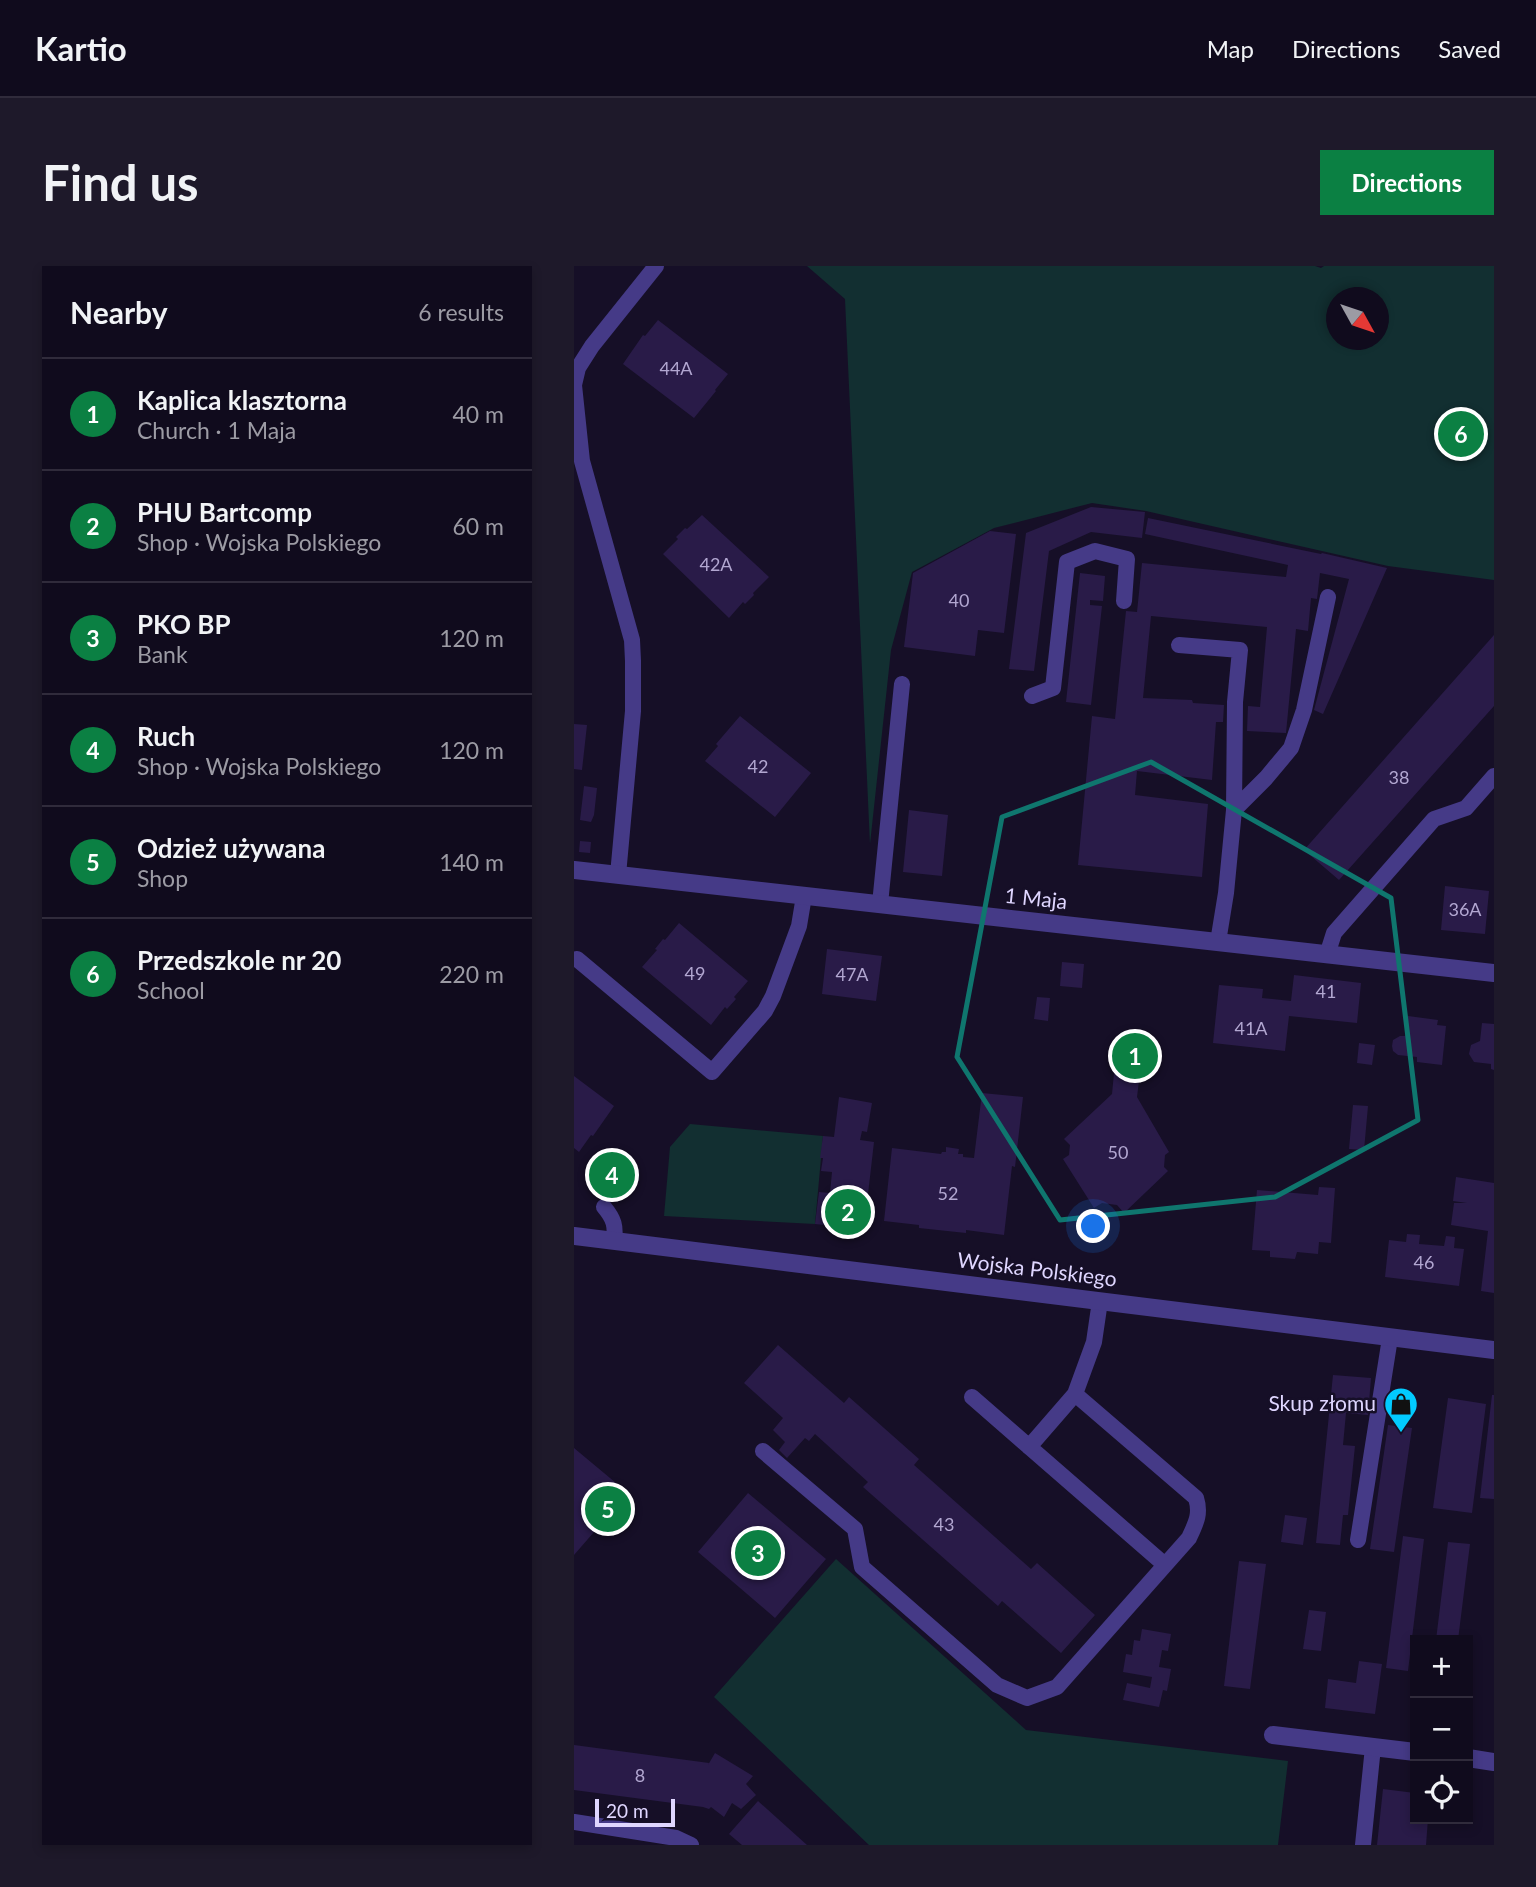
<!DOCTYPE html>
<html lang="en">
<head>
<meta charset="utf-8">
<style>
  :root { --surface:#100b1d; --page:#1e192a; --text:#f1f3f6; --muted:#9c9ba4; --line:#302b3b; --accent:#0b8043 }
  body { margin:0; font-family:Lato,sans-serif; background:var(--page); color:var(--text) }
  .controls { position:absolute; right:21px; bottom:21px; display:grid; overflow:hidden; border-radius:0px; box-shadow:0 4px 10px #0003 }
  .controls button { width:63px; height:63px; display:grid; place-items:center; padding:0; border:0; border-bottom:2px solid var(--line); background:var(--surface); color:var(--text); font:35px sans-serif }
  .compass { position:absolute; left:752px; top:21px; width:63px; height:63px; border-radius:50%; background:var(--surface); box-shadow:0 4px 10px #0003; rotate:130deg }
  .scale { position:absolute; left:21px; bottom:18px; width:80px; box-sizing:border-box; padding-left:7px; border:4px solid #dfd6ff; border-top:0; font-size:19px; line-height:24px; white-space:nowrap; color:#dfd6ff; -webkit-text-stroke:5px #160f27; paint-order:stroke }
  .you { position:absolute; left:520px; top:961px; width:24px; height:24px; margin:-18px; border:5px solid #fff; border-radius:50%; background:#1a73e8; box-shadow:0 0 0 10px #1a73e833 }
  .badge { display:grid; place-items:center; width:46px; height:46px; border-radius:50%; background:var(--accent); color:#fff; font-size:23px; font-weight:700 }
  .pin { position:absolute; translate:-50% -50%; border:4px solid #fff; box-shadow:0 2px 7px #0006 }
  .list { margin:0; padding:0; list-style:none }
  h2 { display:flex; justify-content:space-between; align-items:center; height:91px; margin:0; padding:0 28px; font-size:30px }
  h2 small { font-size:23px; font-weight:400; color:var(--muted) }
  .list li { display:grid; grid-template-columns:46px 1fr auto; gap:21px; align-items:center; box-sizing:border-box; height:112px; padding:0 28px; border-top:2px solid var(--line) }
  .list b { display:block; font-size:26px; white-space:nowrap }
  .list p { margin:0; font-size:23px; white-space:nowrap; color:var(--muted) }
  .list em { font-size:23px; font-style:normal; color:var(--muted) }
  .icon { flex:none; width:38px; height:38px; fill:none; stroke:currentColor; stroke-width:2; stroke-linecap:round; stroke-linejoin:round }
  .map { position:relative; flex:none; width:920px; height:1579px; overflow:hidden; border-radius:0px }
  header { display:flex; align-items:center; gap:42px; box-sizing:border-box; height:98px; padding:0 35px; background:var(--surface); border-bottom:2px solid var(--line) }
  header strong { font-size:33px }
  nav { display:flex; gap:38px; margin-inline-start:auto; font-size:24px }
  .intro { display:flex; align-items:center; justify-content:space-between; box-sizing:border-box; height:168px; padding:0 42px }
  h1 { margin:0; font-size:49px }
  .button { padding:18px 32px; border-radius:0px; background:var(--accent); color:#fff; font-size:24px; font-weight:700 }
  main { display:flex; gap:42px; padding:0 42px }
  aside { flex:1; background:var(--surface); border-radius:0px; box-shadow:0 4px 10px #0003 }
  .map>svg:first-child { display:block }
  .green { fill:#122f31; fill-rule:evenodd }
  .building { fill:#291b48 }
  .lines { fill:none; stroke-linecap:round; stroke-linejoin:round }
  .service { stroke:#453a87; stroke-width:16 }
  .minor { stroke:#453a87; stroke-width:18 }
  .marked { fill:none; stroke:#0f766e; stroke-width:5; stroke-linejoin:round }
  .labels { text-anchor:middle; stroke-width:5; stroke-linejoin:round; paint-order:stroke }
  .number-label { font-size:18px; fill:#b2a7d1 }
  .street-label { font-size:21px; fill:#dfd6ff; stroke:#160f27 }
  .poi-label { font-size:21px; fill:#dfd6ff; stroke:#160f27; text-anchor:end }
</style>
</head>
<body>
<header>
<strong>Kartio</strong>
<nav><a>Map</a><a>Directions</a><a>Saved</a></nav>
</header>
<div class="intro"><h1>Find us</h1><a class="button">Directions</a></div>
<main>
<aside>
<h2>Nearby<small>6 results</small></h2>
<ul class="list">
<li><span class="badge">1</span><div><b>Kaplica klasztorna</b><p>Church · 1 Maja</p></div><em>40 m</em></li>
<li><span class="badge">2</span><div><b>PHU Bartcomp</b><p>Shop · Wojska Polskiego</p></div><em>60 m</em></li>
<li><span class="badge">3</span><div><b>PKO BP</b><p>Bank</p></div><em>120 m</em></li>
<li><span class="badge">4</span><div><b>Ruch</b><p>Shop · Wojska Polskiego</p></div><em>120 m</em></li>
<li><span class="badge">5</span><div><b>Odzież używana</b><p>Shop</p></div><em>140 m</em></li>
<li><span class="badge">6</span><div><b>Przedszkole nr 20</b><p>School</p></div><em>220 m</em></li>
</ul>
</aside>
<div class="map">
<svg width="920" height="1579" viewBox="0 0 920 1579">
  <rect width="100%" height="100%" fill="#160f27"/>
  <path class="green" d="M233 0H741L747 2 750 0H920V314L814 300 572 245 518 237 420 262 338 306 317 384 296 578 271 33ZM762 32H804V74H762Z
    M116 858 249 870 241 958 90 950 96 881Z
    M262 1293 452 1464 714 1495 704 1579H295L140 1431Z"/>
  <path class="building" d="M84 54 154 108 141 124 142 125 120 152 49 98 69 69 71 70Z
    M517 241 571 246 568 272 517 266 475 285 460 405 435 403 452 267Z
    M128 249 195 311 179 327 180 329 171 338 169 336 155 352 89 288 104 273 102 271 111 262 113 263Z
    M574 252 747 288 748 287 813 302 749 448 740 444 775 313 746 307 743 333 737 332 734 365 722 363 712 467 673 465 674 440 686 441 693 361 577 350 569 432 618 434 619 437 650 439 649 456H642L638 514 563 505 561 529 634 538 628 611 504 599 518 450 541 453 552 345 563 346 568 297 712 311 714 299 571 268Z
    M416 265 442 268 430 367 404 364 401 390 330 381 339 307Z
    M506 307 531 310 529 335 516 334V339L528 340 517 439 492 436Z
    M920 369V440L765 614 730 584Z
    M166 450 237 507 201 551 131 495 144 480 142 478Z
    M0 458 13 459 8 504 0 503Z
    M10 520 23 522 20 549 17 556 6 554Z
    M335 544 374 549 368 610 329 606Z
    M6 575 17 576 16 587 5 586Z
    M871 620 915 625 911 668 867 664Z
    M105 657 174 715 160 731 162 733 153 743 151 741 137 759 68 701 83 684 81 683 89 673 91 674Z
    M253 683 308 690 302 735 248 728Z
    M488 696 510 698 508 722 486 720Z
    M720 709 787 717 783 757 715 750 711 785 639 777 645 719 689 723 688 732 717 735Z
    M463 731 476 732 474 755 460 753Z
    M834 750 864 754 863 759 872 760 868 799 843 796V791L824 789 819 785 818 780 819 774 826 770H831Z
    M908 757 920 758V804L917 803V798L900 796 895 788 897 779 906 775Z
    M543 776 571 780 568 808 566 807 563 831 595 886 591 889 590 901 594 905 550 947 543 939 528 937 520 942 489 893 495 889 496 879 490 873 538 828Z
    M785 777 801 779 798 799 783 797Z
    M0 810 40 840 19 870 17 869 5 886 0 882Z
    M408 827 449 831 441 901 438 900 430 969 392 964V967L345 962V959L310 955 318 882 367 888 368 886H372V881L385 883 384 888H389V891L400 892Z
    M265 831 298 837 293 866 288 865 286 874 300 876 290 963 241 958 245 926 256 927 258 906 247 905 249 892H246L249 870 260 871Z
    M779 839 794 840 790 884 775 883Z
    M36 901 47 910 41 917 30 908Z
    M882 911 920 917V1027L907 1025 914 965 877 959 880 937H893L879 935Z
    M745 921 761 922 757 977 745 976 744 988 723 986 721 993 696 991V985L678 984 683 924 744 929Z
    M833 968 846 969 845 978 870 980 872 970 881 971 880 982 890 983 885 1020 811 1011 815 974 832 976Z
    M204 1079 270 1137 275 1131 345 1193 340 1199 457 1303 463 1297 521 1349 487 1387 428 1335 424 1340 289 1221 294 1216 241 1168 235 1175 231 1172 213 1192 205 1184 211 1176 199 1164 209 1152 170 1117Z
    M759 1109 797 1112 794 1149 772 1147 769 1179 781 1180 774 1249H769L766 1279 742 1277Z
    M918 1129H920V1233L906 1232Z
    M874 1132 912 1138 898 1247 859 1242Z
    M814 1159 838 1162 820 1286 796 1283Z
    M0 1182 54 1227 0 1289Z
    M174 1227 252 1293 201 1352 124 1286Z
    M711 1249 733 1252 729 1279 707 1276Z
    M829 1270 850 1273 834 1405 812 1402Z
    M874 1276 896 1278 884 1374H862Z
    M665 1295 692 1298 676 1423 650 1420Z
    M735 1344 752 1346 747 1385 729 1383Z
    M568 1363 597 1368 594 1385 588 1384 585 1401 597 1403 593 1425 589 1424 585 1441 549 1434 553 1417 576 1422 578 1411 549 1406 552 1388 558 1389 560 1374 566 1375Z
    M785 1395 808 1398 801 1448 751 1442 754 1413 782 1417Z
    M0 1479 135 1497 134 1499 141 1487 179 1510 172 1518 182 1529 167 1543 158 1537 150 1551 137 1541 135 1543 129 1541 0 1524Z
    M809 1523 841 1527V1553H854L852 1579H803Z
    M184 1535 233 1579H168L155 1568Z"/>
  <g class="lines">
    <path class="service" d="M605 379 666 384 661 436 660 544
      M458 430 479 422 493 296 521 285 553 293 550 335
      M44 609 59 445V395L58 374 8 195 0 119 4 102 18 80 82 0
      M306 638 328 418
      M644 676 652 627 660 544 692 512 717 482 730 444 754 331
      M753 689 760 667 860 553 892 542 920 510
      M3 693 138 806 191 745 199 730 225 660 230 630
      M30 941C40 953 42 960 40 975
      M398 1131 591 1299
      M455 1181 501 1128 520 1076 526 1035
      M189 1185 281 1263 288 1301 423 1419 453 1432 483 1421 615 1272C622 1257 627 1248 622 1232L501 1128
      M784 1274 816 1072
      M0 1556 102 1572 117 1579
      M789 1579 799 1481"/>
    <path class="minor" d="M0 604 920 707
      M0 970 920 1084
      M699 1469 841 1486
      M894 1492 920 1496"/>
  </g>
  <path class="marked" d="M577 496 817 632 844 854 701 931 486 954 383 791 428 551Z"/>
  <defs>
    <g id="shop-pin" transform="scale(1.75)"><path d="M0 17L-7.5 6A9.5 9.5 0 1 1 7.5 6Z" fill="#02cbff" stroke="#160f27"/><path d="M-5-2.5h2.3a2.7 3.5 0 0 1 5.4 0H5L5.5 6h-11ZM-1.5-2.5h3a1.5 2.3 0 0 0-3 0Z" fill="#111"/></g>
  </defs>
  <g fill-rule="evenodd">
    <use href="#shop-pin" x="827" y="1138"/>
  </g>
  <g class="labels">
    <g class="number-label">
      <text x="102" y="109">44A</text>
      <text x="142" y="305">42A</text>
      <text x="385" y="341">40</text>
      <text x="184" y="507">42</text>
      <text x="825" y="518">38</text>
      <text x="891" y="650">36A</text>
      <text x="121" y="714">49</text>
      <text x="278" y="715">47A</text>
      <text x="752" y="732">41</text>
      <text x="677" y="769">41A</text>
      <text x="544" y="893">50</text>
      <text x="374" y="934">52</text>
      <text x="850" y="1003">46</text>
      <text x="370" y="1265">43</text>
      <text x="66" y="1516">8</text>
    </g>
    <g class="street-label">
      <text transform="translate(462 633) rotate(6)" y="7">1 Maja</text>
      <text transform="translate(463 1004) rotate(7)" y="7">Wojska Polskiego</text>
    </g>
    <g class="poi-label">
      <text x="802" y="1145">Skup złomu</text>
    </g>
  </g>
</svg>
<div class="controls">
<button>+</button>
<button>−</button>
<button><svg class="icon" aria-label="locate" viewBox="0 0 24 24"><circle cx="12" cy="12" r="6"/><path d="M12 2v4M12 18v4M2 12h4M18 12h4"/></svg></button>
</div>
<svg class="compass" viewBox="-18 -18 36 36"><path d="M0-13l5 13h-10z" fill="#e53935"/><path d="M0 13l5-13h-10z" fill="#9c9ba4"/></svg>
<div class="scale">20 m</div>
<div class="you"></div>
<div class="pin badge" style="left:561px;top:790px">1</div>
<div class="pin badge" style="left:274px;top:946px">2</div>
<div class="pin badge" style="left:184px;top:1287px">3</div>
<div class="pin badge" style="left:38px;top:909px">4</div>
<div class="pin badge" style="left:34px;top:1243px">5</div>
<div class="pin badge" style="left:887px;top:168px">6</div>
</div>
</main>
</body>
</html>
